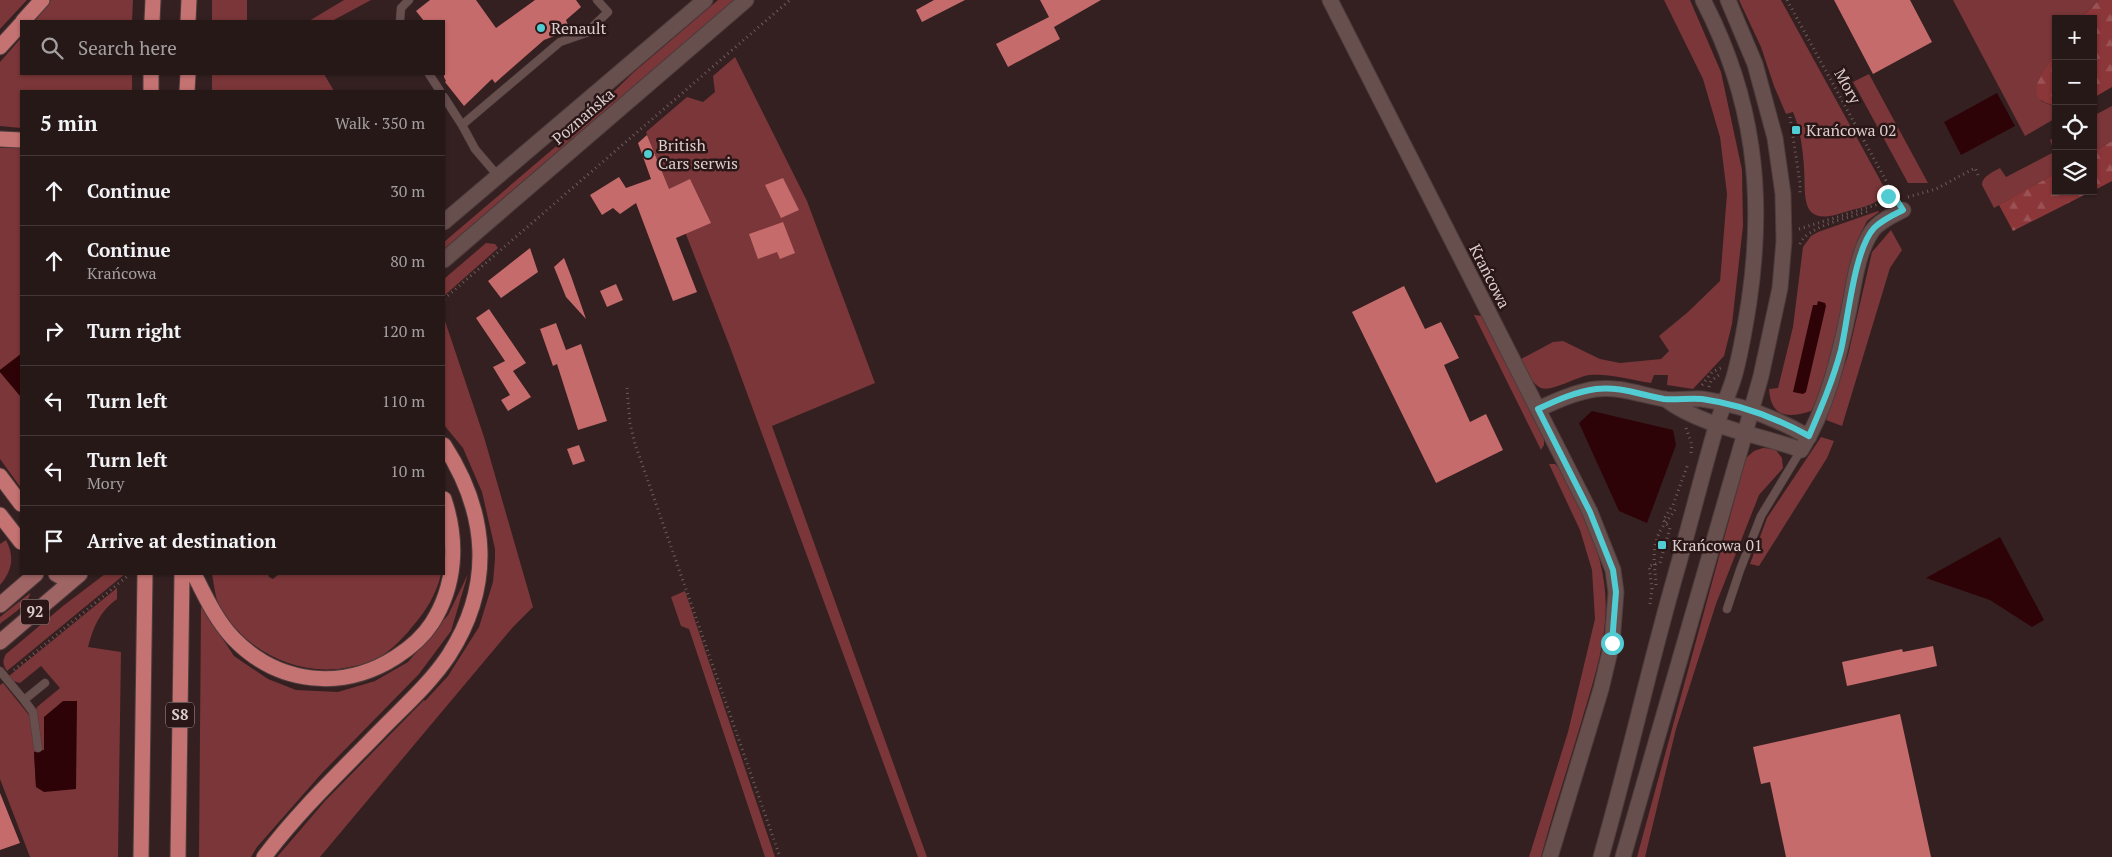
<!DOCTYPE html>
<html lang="en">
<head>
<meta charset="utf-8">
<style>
  :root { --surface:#271818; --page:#2f2121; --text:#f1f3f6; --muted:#a4a0a2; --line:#433737 }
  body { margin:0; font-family:"PT Serif",serif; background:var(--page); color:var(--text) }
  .controls { position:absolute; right:15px; top:15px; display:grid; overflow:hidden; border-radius:0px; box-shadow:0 1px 4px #0004 }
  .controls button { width:45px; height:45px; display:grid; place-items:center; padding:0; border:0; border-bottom:1px solid var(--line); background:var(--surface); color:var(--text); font:25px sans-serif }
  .stop { position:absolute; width:15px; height:15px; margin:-11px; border:4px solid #51ccd3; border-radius:50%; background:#fff }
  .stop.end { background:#51ccd3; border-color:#fff; box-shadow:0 1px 5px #0008 }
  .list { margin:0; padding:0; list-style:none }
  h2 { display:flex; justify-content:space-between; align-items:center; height:65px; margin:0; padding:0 20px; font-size:21px }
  h2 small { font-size:16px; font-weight:400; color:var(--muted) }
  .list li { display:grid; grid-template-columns:32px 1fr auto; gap:15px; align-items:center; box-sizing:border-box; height:70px; padding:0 20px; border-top:1px solid var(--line) }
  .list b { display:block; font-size:19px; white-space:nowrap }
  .list p { margin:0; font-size:16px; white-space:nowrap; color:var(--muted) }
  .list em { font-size:16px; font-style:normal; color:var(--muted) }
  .icon { flex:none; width:28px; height:28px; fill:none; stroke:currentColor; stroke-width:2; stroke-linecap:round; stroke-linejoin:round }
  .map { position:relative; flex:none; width:2112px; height:857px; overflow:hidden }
  .search { position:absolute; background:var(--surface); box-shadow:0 1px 4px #0004; left:20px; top:20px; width:425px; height:55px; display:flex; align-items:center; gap:12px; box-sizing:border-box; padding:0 18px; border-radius:0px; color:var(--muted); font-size:19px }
  .panel { position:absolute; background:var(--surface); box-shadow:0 1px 4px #0004; left:20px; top:90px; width:425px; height:485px; border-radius:0px }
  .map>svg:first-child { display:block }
  .green { fill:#7a3638; fill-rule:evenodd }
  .forest { fill:url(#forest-firs) }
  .water { fill:#2e0307 }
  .building { fill:#c66b6c }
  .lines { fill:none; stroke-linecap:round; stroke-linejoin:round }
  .lane-casing { stroke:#4d3c3c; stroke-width:9 }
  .street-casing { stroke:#4d3c3c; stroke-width:17 }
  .secondary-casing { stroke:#4d3c3c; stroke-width:17 }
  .primary-casing { stroke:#4d3c3c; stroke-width:17 }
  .highway-casing { stroke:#4d3c3c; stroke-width:17 }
  .path { stroke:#6e5c5b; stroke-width:3; stroke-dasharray:1 4; stroke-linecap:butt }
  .lane { stroke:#674f4e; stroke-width:8 }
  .street { stroke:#674f4e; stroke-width:15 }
  .secondary { stroke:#674f4e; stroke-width:15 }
  .primary { stroke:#9f6464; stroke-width:15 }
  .highway { stroke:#c57272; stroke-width:15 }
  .route { stroke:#51ccd3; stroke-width:6 }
  .poi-dot { fill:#51ccd3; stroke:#2a1616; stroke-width:2 }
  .labels { text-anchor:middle; stroke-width:5; stroke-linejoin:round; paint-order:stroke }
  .shield { fill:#2a1616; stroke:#a79796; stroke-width:1 }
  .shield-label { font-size:15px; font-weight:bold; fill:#dccecd }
  .poi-label { font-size:16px; fill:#dccecd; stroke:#2a1616; text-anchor:start }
  .street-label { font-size:16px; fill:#dccecd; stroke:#2a1616 }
</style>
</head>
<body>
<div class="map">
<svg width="2112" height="857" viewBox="0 0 2112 857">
  <defs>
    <pattern id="forest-firs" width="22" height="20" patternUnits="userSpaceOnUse" patternTransform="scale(1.25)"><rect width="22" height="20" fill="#8b3639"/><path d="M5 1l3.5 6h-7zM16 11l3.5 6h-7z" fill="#9b5254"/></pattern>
  </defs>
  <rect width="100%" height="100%" fill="#342020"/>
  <path class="green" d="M0 0H27L0 29Z
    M51 0H133L132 21H35Z
    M212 0H247V21H212Z
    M344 0H371L332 21H309Z
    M718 0H734L444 249V242L567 137 634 72Z
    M1664 0H1690L1721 72 1742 170 1743 226 1732 324 1724 356 1693 389 1667 385 1668 375H1654L1651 383C1632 380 1609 373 1589 375 1576 377 1552 392 1541 388 1531 383 1525 369 1521 359L1553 342 1563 341 1600 359 1620 363 1661 359 1669 351 1659 336 1688 312 1720 281 1727 194 1720 137 1703 79Z
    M1739 0H1781L1884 187V192C1882 195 1880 199 1877 201 1869 207 1854 209 1845 212 1799 228 1806 198 1804 168 1803 149 1800 129 1793 112L1786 114 1774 86 1761 47Z
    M1953 0H2099L2080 19H2056V54L2051 62 2041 101 2056 107V118L2025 136Z
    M21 38V74H132V91H21V128L0 126V62Z
    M735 57 807 201 875 383 772 426 927 857H918L730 347 646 132 687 97 703 102 715 92 713 76Z
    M212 74H324L334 91H212Z
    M1869 74 1928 183H1908L1853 82Z
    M2112 106V141L2093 152V116Z
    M2056 137V173L1994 208 1982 185C1982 176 1993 172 2000 168L2006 177 2054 152 2050 140Z
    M16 147 21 149V354L0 370V148Z
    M1878 211 1879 212 1867 221 1858 239 1849 270 1831 358 1816 402 1811 411C1787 419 1771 417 1769 389L1778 388 1793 327 1803 247 1811 236 1818 232Z
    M1891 230 1902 250 1890 268 1842 426 1826 420 1848 355 1872 252Z
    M486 243 495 244 498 248 444 296V279Z
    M1474 315 1482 316 1544 438V445L1541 450Z
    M444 318 484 437 533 607 513 627 320 857H277L325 801 424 700 425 701 448 676 479 627 493 582 495 559V549L482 492 463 448 444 425Z
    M0 372 21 397V488L0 459Z
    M1821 437 1834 441 1827 458 1759 566 1750 564 1767 518Z
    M1763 448 1775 449 1782 458 1783 468 1759 495 1716 604 1676 729 1645 857H1637L1746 458 1754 451Z
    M1549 464H1555L1560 469C1578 505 1599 542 1604 582 1611 631 1595 676 1581 723 1568 767 1553 812 1541 857H1529L1568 732 1595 619 1592 570 1580 530Z
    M6 540C15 557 12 571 0 585V544Z
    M105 574H125L7 671C3 665 2 661 6 654L63 606Z
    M212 574H268L269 577 273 579 279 574H441C436 595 426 611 412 627 402 640 387 654 372 662 366 665 357 665 350 667 299 678 246 652 220 607 215 598 214 584 212 574Z
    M468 574 451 631 419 674 322 773 257 847 251 857H199L201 606 234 656 268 679 296 690 338 692 375 681 408 662 448 615Z
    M117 588V599C100 611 93 627 88 647L121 652 118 857H30L0 779V685L3 683 29 715 36 710 37 707 60 688 41 666 20 683 13 681 9 676ZM44 750 36 787 34 752Z
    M685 591 775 857H765L689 629 681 626 671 597Z
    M30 593C29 605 9 616 0 624V617Z"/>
  <path class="forest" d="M2099 0H2112V87L2093 98V19H2080Z
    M2056 54V107C2052 104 2044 103 2041 100 2027 87 2049 65 2056 54Z
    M2112 141V181L2093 191V152Z
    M2056 173V191H2092L2013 231 1999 205Z"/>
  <path class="water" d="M1997 93 2015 126 1961 155 1944 122Z
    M1818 301 1825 303 1826 306 1806 392 1803 394 1793 392 1813 305H1817Z
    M21 354V397L0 372V370Z
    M1592 411 1673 430 1676 445 1647 523 1619 511 1579 423Z
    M2000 537 2044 620 2032 627 1990 600 1926 578Z
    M63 701H77L76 789 44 792 36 787 34 752 44 750V717Z"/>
  <path class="building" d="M430 0H476L496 28 535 0H576L581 7 566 20 570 30 544 40 495 83 492 79 464 106 445 82 446 81 444 77V21H424L416 11Z
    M934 0H965L922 22 916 10Z
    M1040 0H1101L1054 27 1060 39 1008 67 996 44 1049 17Z
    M1834 0H1910L1932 42 1873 74Z
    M647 135 669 189 690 179 711 223 676 238 697 292 673 301 636 203 620 214 613 208 602 215 590 195 619 177 626 188 651 179 638 143Z
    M783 178 799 210 781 218 765 185Z
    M783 222 795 253 780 259 777 252 758 259 749 234Z
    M530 248 538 272 501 298 488 281Z
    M564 258 571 276 586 319 566 297 554 267Z
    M616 284 623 300 607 307 600 291Z
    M1404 286 1425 329 1441 322 1459 358 1444 365 1470 422 1486 414 1503 450 1436 483 1352 312Z
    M489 309 526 363 513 371 531 397 508 411 501 400 510 395 493 367 505 361 476 318Z
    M556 323 566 350 581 344 607 421 578 430 557 364 553 366 540 329Z
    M579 445 585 461 573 465 567 449Z
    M1933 646 1937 666 1847 686 1842 662 1902 649 1903 652Z
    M1900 714 1931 857H1786L1770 782 1761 784 1753 747Z
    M0 793 20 843 0 850Z"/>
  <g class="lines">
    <g class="lane-casing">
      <path id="lane" d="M400 21 401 8 409 0
        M429 74 440 91
        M444 97 462 125
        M498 176 475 149 462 125 560 42 586 33 608 12 597 0
        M1727 609 1740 570 1761 516 1801 450
        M0 671 24 700 45 683
        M24 700 33 712 38 748"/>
    </g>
    <g class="street-casing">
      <path id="street" d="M1330 0 1590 512 1613 570 1616 592 1612 643 1601 689 1550 857
        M1665 399C1705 428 1755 433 1801 450 1826 410 1838 361 1848 314 1854 287 1856 255 1872 231 1879 221 1893 215 1903 210
        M1539 409C1557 400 1575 392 1596 389 1619 386 1641 395 1664 399 1676 401 1689 398 1702 399 1739 404 1776 418 1809 437"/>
    </g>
    <g class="secondary-casing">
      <path id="secondary" d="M444 222 705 0
        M444 260 746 0
        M1601 857C1628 763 1649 667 1676 573 1690 524 1702 475 1716 427 1721 410 1729 394 1734 377 1741 353 1745 327 1749 302 1765 194 1754 98 1703 0
        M1623 857 1745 433 1761 376 1780 288 1784 241 1783 194 1775 138 1755 64 1728 0"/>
    </g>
    <g class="primary-casing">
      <path id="primary" d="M56 574 70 582
        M0 605 36 574
        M0 642 80 574"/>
    </g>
    <g class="highway-casing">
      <path id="highway" d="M23 21 42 0
        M152 21 153 0
        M188 21 189 0
        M0 47 21 24
        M151 91V74
        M187 91 188 74
        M0 139 21 140
        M0 476 21 504
        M0 515 21 542
        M194 574C205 596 216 620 233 638 278 685 343 691 396 657 410 648 423 637 432 623 456 585 458 541 444 499
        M141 857 145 574
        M178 857 182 574
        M264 857C298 812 338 774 377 734 401 709 430 684 449 655 494 585 488 513 444 445"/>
    </g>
    <path class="path" d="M1787 0 1896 199
      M1790 117 1800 183V195
      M1908 197 1936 189 1975 168 1978 175
      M1885 203 1891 191
      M1799 229 1879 204 1885 195 1895 198
      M1800 244C1807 226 1851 217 1869 211
      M444 299 790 0
      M1702 385 1712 372 1723 367
      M1709 387 1711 381 1719 375
      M627 388 630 423 635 444 780 857
      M1686 428 1692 445 1691 453
      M1656 585C1655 564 1650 547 1662 528 1667 520 1673 514 1677 506
      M1650 604 1652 589 1649 566 1660 563 1670 528 1663 520 1673 505 1688 464
      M14 670 130 574"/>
    <use href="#lane" class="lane"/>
    <use href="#street" class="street"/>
    <use href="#secondary" class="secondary"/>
    <use href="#primary" class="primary"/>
    <use href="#highway" class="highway"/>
  </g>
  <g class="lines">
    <path class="route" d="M1612 643 1616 592 1613 570 1590 512 1538 409C1557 400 1575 392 1596 389 1619 386 1641 395 1664 399 1676 400 1689 398 1702 399 1739 404 1776 418 1809 436 1821 408 1833 380 1841 350 1848 320 1854 250 1874 228 1882 220 1893 215 1903 210L1891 191 1888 196"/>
  </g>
  <g class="poi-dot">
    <circle cx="541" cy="28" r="5"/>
    <rect x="1791" y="125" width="10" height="10" rx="2.5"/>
    <circle cx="648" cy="154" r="5"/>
    <rect x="1657" y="540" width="10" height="10" rx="2.5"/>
  </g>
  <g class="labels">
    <g class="shield">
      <rect x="21" y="599.5" width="28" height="25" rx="4"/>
      <rect x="166" y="702.5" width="28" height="25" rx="4"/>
    </g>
    <g class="shield-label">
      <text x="35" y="617">92</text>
      <text x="180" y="720">S8</text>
    </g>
    <g class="poi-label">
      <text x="551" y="34">Renault</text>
      <text x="1806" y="136">Krańcowa 02</text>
      <text x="658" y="151">British<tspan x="658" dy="18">Cars serwis</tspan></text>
      <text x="1672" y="551">Krańcowa 01</text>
    </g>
    <g class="street-label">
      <text transform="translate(1848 86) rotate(61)" y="6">Mory</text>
      <text transform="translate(583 116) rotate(-41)" y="6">Poznańska</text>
      <text transform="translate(1490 276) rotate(63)" y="6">Krańcowa</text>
    </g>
  </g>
</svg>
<div class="controls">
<button>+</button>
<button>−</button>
<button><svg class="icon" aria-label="locate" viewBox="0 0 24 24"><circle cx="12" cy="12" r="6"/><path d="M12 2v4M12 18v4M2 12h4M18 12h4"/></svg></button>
<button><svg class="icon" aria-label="layers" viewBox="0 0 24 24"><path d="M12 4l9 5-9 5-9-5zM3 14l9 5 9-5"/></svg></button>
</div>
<div class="stop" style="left:1612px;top:643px"></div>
<div class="stop end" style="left:1888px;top:196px"></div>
<div class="search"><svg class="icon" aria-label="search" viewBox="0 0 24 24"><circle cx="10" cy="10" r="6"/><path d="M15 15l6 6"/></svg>Search here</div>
<section class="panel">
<h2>5 min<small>Walk · 350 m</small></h2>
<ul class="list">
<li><svg class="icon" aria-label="ahead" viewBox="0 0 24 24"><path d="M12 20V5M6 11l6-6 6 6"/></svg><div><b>Continue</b></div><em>30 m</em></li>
<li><svg class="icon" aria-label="ahead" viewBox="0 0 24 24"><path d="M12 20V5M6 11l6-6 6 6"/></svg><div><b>Continue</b><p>Krańcowa</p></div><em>80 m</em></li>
<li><svg class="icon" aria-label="right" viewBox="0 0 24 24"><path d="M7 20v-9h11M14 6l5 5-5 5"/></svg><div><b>Turn right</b></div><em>120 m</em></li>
<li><svg class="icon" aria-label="left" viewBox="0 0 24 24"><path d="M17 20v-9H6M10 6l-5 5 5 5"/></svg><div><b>Turn left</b></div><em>110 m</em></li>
<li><svg class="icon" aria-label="left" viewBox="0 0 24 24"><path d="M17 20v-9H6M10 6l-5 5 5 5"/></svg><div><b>Turn left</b><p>Mory</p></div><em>10 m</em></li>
<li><svg class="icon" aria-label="arrive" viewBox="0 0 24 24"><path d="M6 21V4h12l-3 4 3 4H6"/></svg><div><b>Arrive at destination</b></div></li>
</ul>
</section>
</div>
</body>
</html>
